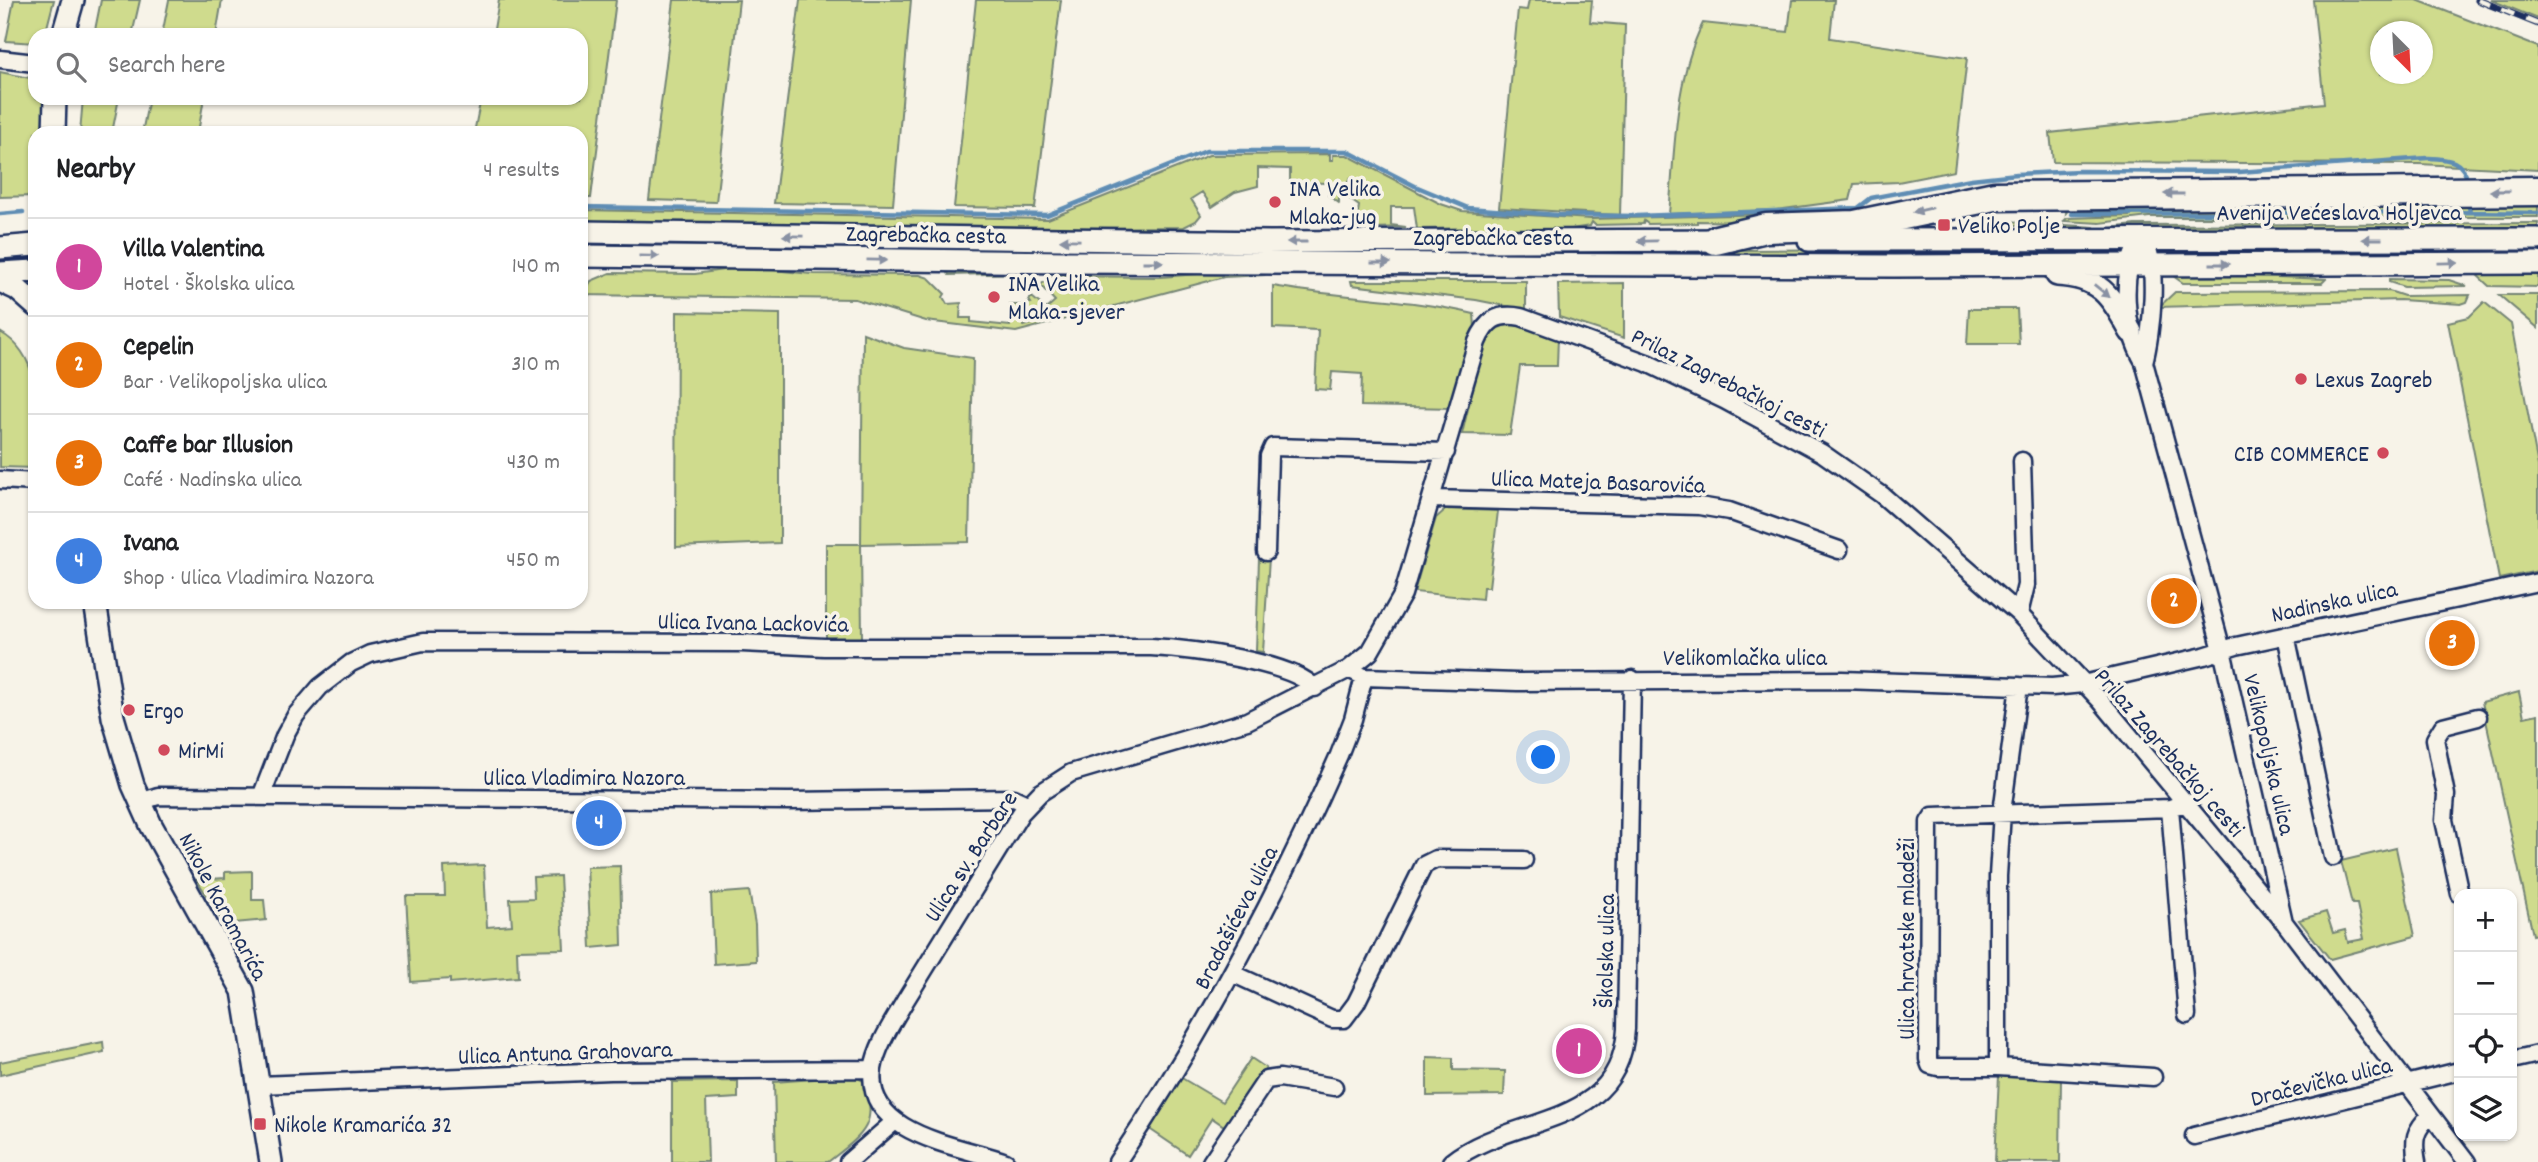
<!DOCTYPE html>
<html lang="en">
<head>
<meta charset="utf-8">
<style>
  :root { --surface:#fff; --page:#f2f2f2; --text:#202124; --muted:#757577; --line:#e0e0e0; --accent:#0b8043 }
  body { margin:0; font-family:Dekko,sans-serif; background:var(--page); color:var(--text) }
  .controls { position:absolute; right:21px; bottom:21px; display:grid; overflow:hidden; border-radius:14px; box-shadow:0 2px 5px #0004 }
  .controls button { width:63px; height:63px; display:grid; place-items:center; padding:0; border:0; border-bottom:2px solid var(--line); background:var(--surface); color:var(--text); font:35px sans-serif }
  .compass { position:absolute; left:2370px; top:21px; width:63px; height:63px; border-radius:50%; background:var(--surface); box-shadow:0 2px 5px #0004; rotate:156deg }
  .you { position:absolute; left:1544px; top:758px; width:24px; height:24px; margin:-18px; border:5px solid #fff; border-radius:50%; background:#1a73e8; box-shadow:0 0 0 10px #1a73e833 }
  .badge { display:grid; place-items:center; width:46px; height:46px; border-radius:50%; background:var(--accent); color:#fff; font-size:23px; font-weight:700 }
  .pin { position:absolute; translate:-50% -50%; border:4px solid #fff; box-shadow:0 2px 7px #0006 }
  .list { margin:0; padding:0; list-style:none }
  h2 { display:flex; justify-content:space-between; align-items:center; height:91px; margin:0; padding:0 28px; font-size:30px }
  h2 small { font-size:23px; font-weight:400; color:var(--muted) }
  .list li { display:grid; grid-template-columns:46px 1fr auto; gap:21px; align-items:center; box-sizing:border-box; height:98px; padding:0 28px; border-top:2px solid var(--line) }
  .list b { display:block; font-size:26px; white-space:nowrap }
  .list p { margin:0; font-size:23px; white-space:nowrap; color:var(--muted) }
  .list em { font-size:23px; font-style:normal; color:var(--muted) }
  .icon { flex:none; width:38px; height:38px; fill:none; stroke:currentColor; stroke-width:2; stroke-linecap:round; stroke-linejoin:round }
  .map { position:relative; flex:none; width:2538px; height:1162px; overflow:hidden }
  .search { position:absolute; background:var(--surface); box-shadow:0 2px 5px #0004; left:28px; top:28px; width:560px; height:77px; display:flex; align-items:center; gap:18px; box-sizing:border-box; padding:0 24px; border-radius:21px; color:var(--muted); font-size:26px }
  .panel { position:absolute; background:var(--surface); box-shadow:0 2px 5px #0004; left:28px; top:126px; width:560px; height:483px; border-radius:21px }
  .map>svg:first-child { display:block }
  .green { fill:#cfdb8d; stroke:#758576; stroke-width:2; fill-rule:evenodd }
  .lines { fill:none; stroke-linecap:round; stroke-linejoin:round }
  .stream { stroke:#5f8db4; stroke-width:4.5 }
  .minor-casing { stroke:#1b2f5e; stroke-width:21 }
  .secondary-casing { stroke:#1b2f5e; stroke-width:26 }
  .motorway-casing { stroke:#1b2f5e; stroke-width:33 }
  .minor { stroke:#f7f3e8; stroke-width:16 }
  .secondary { stroke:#f7f3e8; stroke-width:21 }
  .motorway { stroke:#f7f3e8; stroke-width:28 }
  .rail-casing { stroke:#1b2f5e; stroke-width:7 }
  .rail { stroke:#f7f3e8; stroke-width:4.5; stroke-dasharray:13; stroke-linecap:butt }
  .oneway { fill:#8991a3 }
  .poi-dot { fill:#d1495b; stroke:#f7f3e8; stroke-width:2.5 }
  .labels { text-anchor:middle; stroke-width:7; stroke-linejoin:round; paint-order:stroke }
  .poi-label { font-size:24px; fill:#1b2f5e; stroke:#f7f3e8; text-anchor:start }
  .street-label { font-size:24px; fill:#1b2f5e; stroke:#f7f3e8 }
</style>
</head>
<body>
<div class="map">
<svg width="2538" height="1162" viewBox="0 0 2538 1162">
  <rect width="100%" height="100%" fill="#f7f3e8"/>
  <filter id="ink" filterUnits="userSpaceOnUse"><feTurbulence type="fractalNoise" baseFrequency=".0143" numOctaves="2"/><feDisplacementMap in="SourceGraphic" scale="14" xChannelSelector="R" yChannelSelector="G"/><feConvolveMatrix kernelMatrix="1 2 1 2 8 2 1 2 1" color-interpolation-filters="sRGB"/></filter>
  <g filter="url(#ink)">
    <path class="green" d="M14 0H54L45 35H35V43L6 41Z
      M101 0H140L132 35H94Z
      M169 0H222L216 35H162Z
      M499 0H616L591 198H581V133H474L481 98H581V35H493Z
      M674 0H739L716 202 649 200Z
      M800 0H911L893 205 774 203Z
      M976 0H1061L1035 208 954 207Z
      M1529 0H1592L1590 22 1625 25 1620 215 1499 208 1518 9 1527 10Z
      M1792 0H1834L1830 38 1967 58 1954 171 1898 182 1854 184 1850 200 1776 210 1669 214C1675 150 1674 81 1703 23L1788 32Z
      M2313 0H2417L2538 47V170L2419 164 2053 162 2050 133 2324 103ZM2380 32H2422V74H2380Z
      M2491 0H2538V19Z
      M0 72 35 79V98H45L43 133H35V196L0 197Z
      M83 98H119L112 133H80Z
      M149 98H204L198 133H142Z
      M1330 154V160H1333V155H1347L1441 204 1462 211 1591 219 1844 212 1751 222 1697 221V223L1648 224 1644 221 1643 224 1595 225 1592 222 1590 226 1540 234 1480 228 1417 229 1414 207H1391V225L1406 227 1373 228 1357 219 1359 206 1348 198 1353 190 1359 193 1363 187 1351 178 1346 184 1351 188 1346 196 1339 191V203L1328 195V183L1290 182V169L1258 168V186L1235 192 1212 207 1202 192 1191 199 1201 215 1196 221 1184 227 1079 228 1047 232 581 226V210L1048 219 1209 155Z
      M2538 202V217H2149L2100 223 2064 221 2067 218 2129 216 2128 212H2075L2070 208 2066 213 2067 204Z
      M2006 221 2094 227 2097 231 2003 224Z
      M2538 223V231H2107L2109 228 2135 225Z
      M581 239 1547 251 2098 248V257L581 248Z
      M2302 248H2538V256L2163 254Z
      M744 267 811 274 920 275 929 278 945 294 943 297 947 304 961 303 960 318H971V322L1010 326V305H1022L1024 313 1020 315 1024 326 1035 323 1031 311 1027 312 1024 304 1031 303 1029 300 1032 297 1046 309 1055 301 1040 285 1054 276 1161 277 1223 272 1266 275 1224 277 1016 332 926 321 855 299 583 295 591 281 610 273 695 274Z
      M947 271H1023L1024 273 949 275Z
      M2487 272 2538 273V287L2489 286 2477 275Z
      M2187 273 2326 279 2322 283H2183L2173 276Z
      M2389 279 2449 280 2467 286 2404 287 2389 282Z
      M1351 281H1526V310L1476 300 1352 285Z
      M1624 283V338L1559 317 1558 284Z
      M1273 286C1340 298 1408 298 1474 314L1475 327 1453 408 1361 406 1362 374 1332 372 1330 390 1315 389 1318 330 1273 328Z
      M2389 291 2404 296 2470 295 2467 302 2461 304 2400 300 2159 307 2175 292Z
      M2499 295H2538V328Z
      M2484 302 2511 324 2538 466V571L2499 579 2448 322 2469 317Z
      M1969 309H2017L2019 344H1967Z
      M677 312 780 314V543L676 547Z
      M1510 321 1558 336 1557 366H1520L1510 435 1462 434 1486 333 1490 328Z
      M0 332C48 359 35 422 35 468L0 467Z
      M863 333 904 348 973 358 969 542 861 544 862 638H826V544H861Z
      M1446 509 1498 511 1489 587H1483L1482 599 1414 592 1436 518Z
      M1259 558H1269L1263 652 1256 651Z
      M2519 692 2524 717 2538 714V934L2533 935 2482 702Z
      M2396 848 2415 936 2330 959 2299 920 2326 912 2333 933 2345 930 2348 942 2364 939 2357 904H2352L2341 861Z
      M484 865 487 927 512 925 510 899 534 898 533 877 560 876 564 949 517 950 518 977 450 983V979L411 982 406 896H445L444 867Z
      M620 866 622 945 591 948 587 867Z
      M252 871V900H264L266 920 224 924 197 880 225 878V872Z
      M749 891 755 924 756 961 714 964 711 894Z
      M103 1042 104 1052 0 1075V1062Z
      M1427 1057 1453 1058V1070L1505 1071 1504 1095 1427 1096Z
      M1251 1058 1266 1068 1227 1128 1212 1118 1188 1155 1148 1128 1180 1077 1222 1102Z
      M1999 1075 2061 1078 2060 1162H1995Z
      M854 1076 863 1081C881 1125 861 1136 828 1162H776L774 1082Z
      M738 1081V1098L706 1100 708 1162H672V1082Z"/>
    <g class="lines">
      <path class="stream" d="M2468 201 2470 212 2538 213
        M581 207 1047 215 1206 151H1347L1415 186 1468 208 1557 215 1637 216 1858 208 1871 198 1971 179 2017 174 2079 171 2239 172 2427 158C2448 159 2463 159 2468 182
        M2071 208 2072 214 2470 212
        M0 214 23 212"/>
      <g class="minor-casing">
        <path id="minor" d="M0 59 35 63
          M2144 362C2151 337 2161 256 2141 238 2119 272 2124 328 2144 362L2222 650 2284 922 2467 1162
          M0 480 35 482
          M1433 499 1699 506 1729 511 1839 550
          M1266 552 1269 456 1273 447 1446 452
          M2019 614 2026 585 2022 461
          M2286 635 2333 857
          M1349 669 1364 677 1517 682 1842 680 2052 687 2083 684 2204 656 2236 646 2538 582
          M2019 686 2002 812 1998 876V1067L2153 1077
          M261 797 285 735 296 715 320 687 351 663 370 654 423 642 742 643 824 647H1151C1187 649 1291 661 1315 688
          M140 802 158 796 789 801 1014 798 1027 804
          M2170 808 2187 1015
          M2460 894 2444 820 2446 795 2435 739 2443 726 2478 717
          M1234 974 1332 1019H1344L1356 1003 1424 865 1436 859 1524 860
          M2512 1060 2538 1054
          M1998 1067H1938L1930 1065 1928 1059 1929 822 1933 816 2170 808 2187 802
          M259 1085 610 1071 873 1069
          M2194 1136 2459 1071
          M848 1162 894 1122
          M1006 1162C963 1146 863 1136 873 1069 877 1045 893 1022 905 1001L1021 813 1040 793 1071 773 1247 721 1349 669 1370 652 1403 594 1477 342C1486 321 1497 312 1521 317L1647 363 1724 400 1822 453 1882 495 2019 614 2100 700 2284 922
          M1117 1162C1204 1033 1276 897 1339 755L1353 719 1364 677
          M1211 1162 1266 1080 1280 1078 1334 1087
          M1451 1162C1512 1113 1620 1131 1626 1029L1632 679
          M2417 1162C2413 1140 2414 1130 2431 1115"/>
      </g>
      <g class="secondary-casing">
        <path id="secondary" d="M63 35 73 0
          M54 133 55 98
          M581 232 1270 242 1731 240
          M1809 240 2538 239
          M0 248 35 245
          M581 256 1068 262 1894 266 2538 263
          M0 273 35 271
          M2057 275C2101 277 2111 297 2131 332
          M0 281 17 289 35 305
          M95 602 113 717 133 785 151 825 243 991 271 1162"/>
      </g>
      <g class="motorway-casing">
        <path id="motorway" d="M1716 240 1766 228 1855 225 1995 196 2538 191"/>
      </g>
      <use href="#minor" class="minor"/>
      <use href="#secondary" class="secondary"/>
      <use href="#motorway" class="motorway"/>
      <g class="rail-casing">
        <path id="rail" d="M2478 0 2538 24"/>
      </g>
      <use href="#rail" class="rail"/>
    </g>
    <defs><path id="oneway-solid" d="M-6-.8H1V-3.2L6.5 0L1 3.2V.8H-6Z" transform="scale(1.75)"/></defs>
    <g class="oneway">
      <use href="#oneway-solid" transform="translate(2500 191) rotate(-180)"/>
      <use href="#oneway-solid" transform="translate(2174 194) rotate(-180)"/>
      <use href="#oneway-solid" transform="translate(1923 210) rotate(167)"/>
      <use href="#oneway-solid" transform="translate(793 236) rotate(-179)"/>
      <use href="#oneway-solid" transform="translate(2372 239) rotate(-180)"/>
      <use href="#oneway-solid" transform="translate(1070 240) rotate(-179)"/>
      <use href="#oneway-solid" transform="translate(1647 241) rotate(179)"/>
      <use href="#oneway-solid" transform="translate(1297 242) rotate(180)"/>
      <use href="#oneway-solid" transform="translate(649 256) rotate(1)"/>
      <use href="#oneway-solid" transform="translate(877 260) rotate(1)"/>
      <use href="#oneway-solid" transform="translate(1153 262)"/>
      <use href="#oneway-solid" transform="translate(1381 263)"/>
      <use href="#oneway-solid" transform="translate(2448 263) rotate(-1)"/>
      <use href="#oneway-solid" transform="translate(2220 264)"/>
      <use href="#oneway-solid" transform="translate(2102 291) rotate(39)"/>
    </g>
  </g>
  <g class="poi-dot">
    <circle cx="1275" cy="202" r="7"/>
    <rect x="1937" y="218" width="14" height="14" rx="3.5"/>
    <circle cx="994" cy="297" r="7"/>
    <circle cx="2301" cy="379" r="7"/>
    <circle cx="2383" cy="453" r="7"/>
    <circle cx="129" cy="710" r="7"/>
    <circle cx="164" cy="750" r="7"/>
    <rect x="253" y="1117" width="14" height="14" rx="3.5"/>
  </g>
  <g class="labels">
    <g class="poi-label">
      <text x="1289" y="196">INA Velika<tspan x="1289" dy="28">Mlaka-jug</tspan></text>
      <text x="1958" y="233">Veliko Polje</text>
      <text x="1008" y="291">INA Velika<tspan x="1008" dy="28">Mlaka-sjever</tspan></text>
      <text x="2315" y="387">Lexus Zagreb</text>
      <text x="2369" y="461" text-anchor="end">CIB COMMERCE</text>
      <text x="143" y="718">Ergo</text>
      <text x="178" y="758">MirMi</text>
      <text x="274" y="1132">Nikole Kramarića 32</text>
    </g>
    <g class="street-label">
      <text x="2339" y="220">Avenija Većeslava Holjevca</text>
      <text transform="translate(926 234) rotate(1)" y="8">Zagrebačka cesta</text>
      <text x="1493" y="245">Zagrebačka cesta</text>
      <text transform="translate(1729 382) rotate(27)" y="8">Prilaz Zagrebačkoj cesti</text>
      <text transform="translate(1598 481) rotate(2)" y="8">Ulica Mateja Basarovića</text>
      <text transform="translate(2334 601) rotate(-12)" y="8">Nadinska ulica</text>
      <text transform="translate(753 622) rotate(1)" y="8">Ulica Ivana Lackovića</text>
      <text x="1745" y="665">Velikomlačka ulica</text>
      <text transform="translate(2170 752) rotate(49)" y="8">Prilaz Zagrebačkoj cesti</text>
      <text transform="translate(2270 754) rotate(77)" y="8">Velikopoljska ulica</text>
      <text x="584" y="785">Ulica Vladimira Nazora</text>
      <text transform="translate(970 856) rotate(-57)" y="8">Ulica sv. Barbare</text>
      <text transform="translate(224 906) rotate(62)" y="8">Nikole Karamarića</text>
      <text transform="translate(1235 917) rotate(-63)" y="8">Bradašićeva ulica</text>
      <text transform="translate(1906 939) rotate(-90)" y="8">Ulica hrvatske mladeži</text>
      <text transform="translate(1605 951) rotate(-89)" y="8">Školska ulica</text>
      <text transform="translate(565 1052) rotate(-2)" y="8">Ulica Antuna Grahovara</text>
      <text transform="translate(2321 1081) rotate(-14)" y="8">Dračevička ulica</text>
    </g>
  </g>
</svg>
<div class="controls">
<button>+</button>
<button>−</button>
<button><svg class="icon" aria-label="locate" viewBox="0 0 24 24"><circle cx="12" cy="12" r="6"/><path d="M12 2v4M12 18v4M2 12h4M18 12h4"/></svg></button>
<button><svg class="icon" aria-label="layers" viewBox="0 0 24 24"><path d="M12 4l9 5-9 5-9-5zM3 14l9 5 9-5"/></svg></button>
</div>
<svg class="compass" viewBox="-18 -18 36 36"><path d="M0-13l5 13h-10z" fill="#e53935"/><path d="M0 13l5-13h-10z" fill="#757577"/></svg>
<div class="you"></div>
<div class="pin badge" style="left:1579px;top:1051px;background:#d1479c">1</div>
<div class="pin badge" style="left:2174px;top:601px;background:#e8710a">2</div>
<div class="pin badge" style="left:2452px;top:643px;background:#e8710a">3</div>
<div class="pin badge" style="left:599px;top:823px;background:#3f7fe0">4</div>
<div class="search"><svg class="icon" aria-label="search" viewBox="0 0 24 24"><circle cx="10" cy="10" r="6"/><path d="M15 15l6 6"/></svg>Search here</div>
<section class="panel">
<h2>Nearby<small>4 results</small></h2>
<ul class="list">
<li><span class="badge" style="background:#d1479c">1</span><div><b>Villa Valentina</b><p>Hotel · Školska ulica</p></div><em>140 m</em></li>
<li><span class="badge" style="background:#e8710a">2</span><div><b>Cepelin</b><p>Bar · Velikopoljska ulica</p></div><em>310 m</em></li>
<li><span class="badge" style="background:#e8710a">3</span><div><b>Caffe bar Illusion</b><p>Café · Nadinska ulica</p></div><em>430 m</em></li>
<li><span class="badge" style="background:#3f7fe0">4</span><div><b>Ivana</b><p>Shop · Ulica Vladimira Nazora</p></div><em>450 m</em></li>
</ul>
</section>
</div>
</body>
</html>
